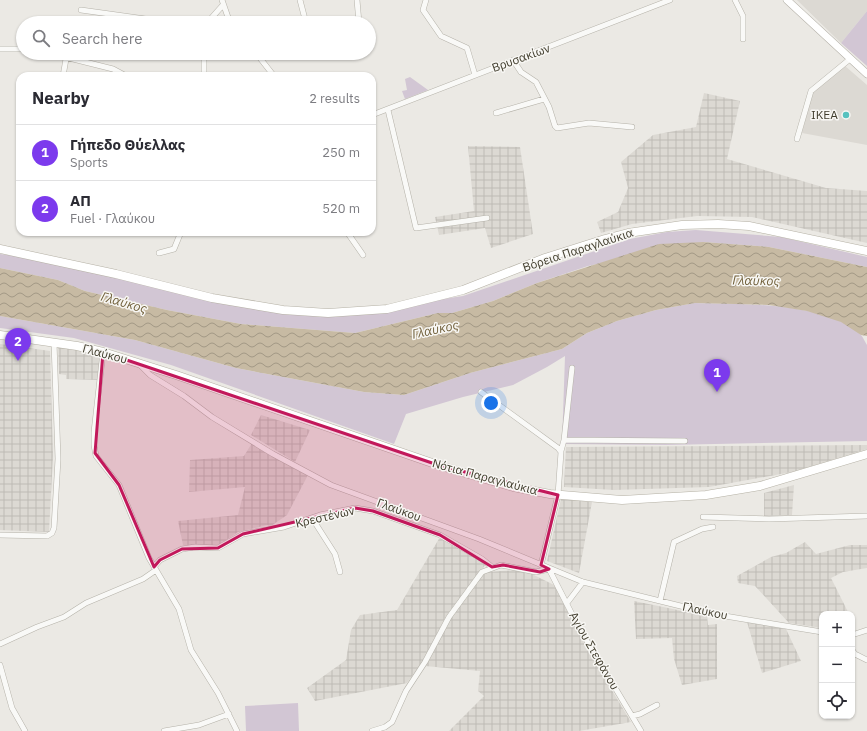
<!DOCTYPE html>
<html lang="en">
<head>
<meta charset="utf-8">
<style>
  :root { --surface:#fff; --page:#f2f2f3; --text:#2b2b33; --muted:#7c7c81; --line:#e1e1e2; --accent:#7c3aed }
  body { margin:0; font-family:"IBM Plex Sans",sans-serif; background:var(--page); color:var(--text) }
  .controls { position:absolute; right:12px; bottom:12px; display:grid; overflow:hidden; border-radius:8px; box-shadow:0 1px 3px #0004 }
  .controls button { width:36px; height:36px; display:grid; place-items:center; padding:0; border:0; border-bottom:1px solid var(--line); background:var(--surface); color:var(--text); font:20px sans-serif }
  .you { position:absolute; left:491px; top:403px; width:14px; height:14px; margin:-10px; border:3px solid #fff; border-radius:50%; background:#1a73e8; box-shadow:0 0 0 6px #1a73e833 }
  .badge { display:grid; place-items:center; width:26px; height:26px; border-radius:50%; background:var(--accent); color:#fff; font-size:13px; font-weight:700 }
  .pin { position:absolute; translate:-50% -33px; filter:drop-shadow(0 1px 2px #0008) }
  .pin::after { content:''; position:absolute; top:21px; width:14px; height:12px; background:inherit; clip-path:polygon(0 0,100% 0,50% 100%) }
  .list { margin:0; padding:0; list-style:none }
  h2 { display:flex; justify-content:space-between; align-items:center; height:52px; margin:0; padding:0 16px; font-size:17px }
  h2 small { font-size:13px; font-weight:400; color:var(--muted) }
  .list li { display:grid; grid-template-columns:26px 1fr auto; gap:12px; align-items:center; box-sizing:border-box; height:56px; padding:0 16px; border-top:1px solid var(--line) }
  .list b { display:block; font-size:15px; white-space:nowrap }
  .list p { margin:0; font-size:13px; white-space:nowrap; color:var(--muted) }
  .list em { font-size:13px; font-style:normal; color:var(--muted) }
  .icon { flex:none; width:22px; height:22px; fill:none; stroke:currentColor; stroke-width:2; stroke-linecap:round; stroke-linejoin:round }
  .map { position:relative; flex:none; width:867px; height:731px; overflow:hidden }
  .search { position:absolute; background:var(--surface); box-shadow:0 1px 3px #0004; left:16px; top:16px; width:360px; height:44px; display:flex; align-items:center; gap:10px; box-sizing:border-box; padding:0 14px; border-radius:22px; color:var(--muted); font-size:15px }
  .panel { position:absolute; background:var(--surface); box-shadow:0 1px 3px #0004; left:16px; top:72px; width:360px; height:164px; border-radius:12px }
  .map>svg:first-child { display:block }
  .built { fill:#dcd9d3 }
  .industrial { fill:url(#industrial-grid) }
  .green { fill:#d2c6d4 }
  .water { fill:url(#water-waves) }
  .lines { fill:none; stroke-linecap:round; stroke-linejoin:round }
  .minor-casing { stroke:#b5b2a9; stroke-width:6 }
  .secondary-casing { stroke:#b5b2a9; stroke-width:8 }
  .primary-casing { stroke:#b5b1a5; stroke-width:9 }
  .minor { stroke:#f9f9f7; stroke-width:5 }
  .secondary { stroke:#fff; stroke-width:7 }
  .primary { stroke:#fff; stroke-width:8 }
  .marked { fill:#c2185b; fill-opacity:0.2; stroke:#c2185b; stroke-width:3; stroke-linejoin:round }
  .poi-dot { fill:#57c2bf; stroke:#f8f7f4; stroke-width:1.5 }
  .labels { text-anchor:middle; stroke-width:3; stroke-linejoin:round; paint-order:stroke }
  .street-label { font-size:12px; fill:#413d2d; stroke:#f8f7f4 }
  .poi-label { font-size:12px; fill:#413d2d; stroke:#f8f7f4; text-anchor:end }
  .water-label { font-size:13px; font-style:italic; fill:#71603b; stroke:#f8f7f4 }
</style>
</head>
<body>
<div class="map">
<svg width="867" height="731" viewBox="0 0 867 731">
  <defs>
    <pattern id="industrial-grid" width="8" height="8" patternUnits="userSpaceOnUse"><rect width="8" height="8" fill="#dcd9d3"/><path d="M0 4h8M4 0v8" fill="none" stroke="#bebbb5"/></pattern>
    <pattern id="water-waves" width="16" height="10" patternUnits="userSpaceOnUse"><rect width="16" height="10" fill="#c7baa3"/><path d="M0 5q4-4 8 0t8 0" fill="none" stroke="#a39885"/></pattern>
  </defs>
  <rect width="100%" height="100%" fill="#ebe9e4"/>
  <path class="built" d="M797 0H867V11L841 43Z
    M845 66 867 85V145L802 133 812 93Z"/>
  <path class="industrial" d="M704 93 740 101 727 159 826 188 867 191V243L752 217 697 216 632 224 601 233 597 222 618 212 628 188 621 162 653 135 696 127Z
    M468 146 520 147 533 234 491 248 485 228 439 235 435 217 474 211Z
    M0 344 50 351 53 456 49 532 0 530Z
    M58 344 100 352 98 380 66 379V375L59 374Z
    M261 415 310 430 295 462 251 435Z
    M252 443 266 451 267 453 308 475 287 515 271 526 267 525 238 532 219 545H183L178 521 238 515 245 487 189 492 190 460 244 456Z
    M867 445V449L792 472 709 487 614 490 564 487 566 447Z
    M794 485 792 515 764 516V493Z
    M561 499 592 502 579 573 547 561Z
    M440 537 468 552 486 564 446 616 425 658 407 683 315 701 307 688 346 660 351 630 360 615 397 610Z
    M805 542 816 554 850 545H867V568L843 572 831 578 849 614H822V628L789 623 755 586 738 583 737 576 771 557 786 553Z
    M516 570 528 572 556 586 586 647 631 722 579 731H449L484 696 478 691 480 671 425 666 451 618 485 572Z
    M634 601 707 616 708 625 717 624V679L682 685 674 659 672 638 636 639Z
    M747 622 786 629 801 661 762 673Z"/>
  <path class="green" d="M867 11V66L841 43Z
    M410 77 428 90 405 99 402 91 407 90 405 79Z
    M696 230 781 237 867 257V267L769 247 703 242 588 266 537 283 493 301 452 313H438L355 333 241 324 167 310 85 291 58 280 0 268V254L22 257 114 277 196 298 342 314 463 296 630 239 667 232Z
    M695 303C739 304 828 302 861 335 863 337 865 342 867 345V441L666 445 562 444 565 356 547 367 513 385 463 397 406 414 394 444 171 365 74 338 0 328V316L135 340 236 368 364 392 404 395 470 373 562 349 587 333 617 321 656 310Z
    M298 703 299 731H246L245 706Z"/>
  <path class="water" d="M703 242 769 247 867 267V336L861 335 841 322 807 311 769 305 695 303 656 310 617 321 587 333 562 349 470 373 404 395 364 392 236 368 135 340 0 316V268L58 280 85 291 167 310 241 324 355 333 438 313H452L493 301 537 283 659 244Z"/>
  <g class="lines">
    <g class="minor-casing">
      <path id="minor" d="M222 0 230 23
        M300 0 306 23
        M357 0 359 23
        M426 0 423 10 441 36 467 48 475 75
        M735 0 743 16V39
        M81 10 174 23
        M207 23 223 5
        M0 49H23
        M49 53 113 69 126 76
        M204 53V76
        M256 53 274 76
        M313 53 314 54
        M513 60 521 72 536 82 549 107 555 126 557 128 589 123 632 127
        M63 76 66 59
        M388 110 416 228 487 218
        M496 113 544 99
        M372 115 670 0
        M797 139 811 91 850 59
        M347 232 363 255
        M159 253 174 249 181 232
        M103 352 94 432V445L96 456 119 485 149 558 179 609 191 650 218 693 237 731
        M139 364 150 375 184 396 212 417 273 454 331 485 479 539 583 582 713 614 822 632
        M481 392 558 448 561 452 558 495 541 565
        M564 440 685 441
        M561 451 564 440 572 368
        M703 517 769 519 867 516
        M312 518 335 554 340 572
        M0 535 47 536 52 533 54 528 58 459 54 342
        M154 567 160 560 182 549 195 547 218 548 243 534 284 527 320 515 355 508 373 511 440 535 482 559 492 567
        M660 601 674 542 702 529 713 527
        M567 603 583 582
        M852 635 867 630
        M0 644 37 627 64 617 86 603 143 579 156 570
        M852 650 855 654 867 660
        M0 665 12 708 25 731
        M632 716 640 714 657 705
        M164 731 199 725 229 714
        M372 731 385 727 392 722 406 691 425 662 449 617 482 572 501 565 536 572 549 569 578 626 641 731"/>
    </g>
    <g class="secondary-casing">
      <path id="secondary" d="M787 0 867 74"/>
    </g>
    <g class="primary-casing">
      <path id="primary" d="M0 249 116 274 212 298 283 310 328 313 387 309 463 290 545 258 605 239 628 233 682 225 718 224 749 226 867 251
        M0 335 77 346 103 352 176 375 441 466 513 487 550 494 622 500 706 495 760 486 867 454"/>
    </g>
    <use href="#minor" class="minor"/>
    <use href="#secondary" class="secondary"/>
    <use href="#primary" class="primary"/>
  </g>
  <path class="marked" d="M103 352 441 466 558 495 541 565 549 569 540 572 503 565 492 567 440 535 373 511 355 508 243 534 218 548 182 549 160 560 154 567 119 485 95 453Z"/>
  <circle class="poi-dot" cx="846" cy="115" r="4"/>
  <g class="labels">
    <g class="street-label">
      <text transform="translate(521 58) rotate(-20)" y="4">Βρυσακίων</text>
      <text transform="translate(578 250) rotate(-18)" y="4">Βόρεια Παραγλαύκια</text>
      <text transform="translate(105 354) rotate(15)" y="4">Γλαύκου</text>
      <text transform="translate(485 477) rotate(15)" y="4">Νότια Παραγλαύκια</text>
      <text transform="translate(399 510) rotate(20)" y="4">Γλαύκου</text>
      <text transform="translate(325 517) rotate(-13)" y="4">Κρεστένων</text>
      <text transform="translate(705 611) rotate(12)" y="4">Γλαύκου</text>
      <text transform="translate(594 651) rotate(60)" y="4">Αγίου Στεφάνου</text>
    </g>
    <g class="poi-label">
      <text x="838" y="119">IKEA</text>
    </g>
    <g class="water-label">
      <text transform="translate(756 280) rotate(1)" y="5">Γλαύκος</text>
      <text transform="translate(124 302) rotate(16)" y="5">Γλαύκος</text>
      <text transform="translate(435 329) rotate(-12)" y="5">Γλαύκος</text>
    </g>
  </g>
</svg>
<div class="controls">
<button>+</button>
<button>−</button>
<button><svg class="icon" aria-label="locate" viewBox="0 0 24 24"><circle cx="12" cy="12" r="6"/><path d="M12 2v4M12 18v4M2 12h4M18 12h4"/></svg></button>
</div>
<div class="you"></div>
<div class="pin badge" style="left:717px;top:392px">1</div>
<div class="pin badge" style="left:18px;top:361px">2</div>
<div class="search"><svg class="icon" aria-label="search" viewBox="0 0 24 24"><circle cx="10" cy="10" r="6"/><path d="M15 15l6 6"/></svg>Search here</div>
<section class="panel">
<h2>Nearby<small>2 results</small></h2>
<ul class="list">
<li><span class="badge">1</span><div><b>Γήπεδο Θύελλας</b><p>Sports</p></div><em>250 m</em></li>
<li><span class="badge">2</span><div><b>ΑΠ</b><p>Fuel · Γλαύκου</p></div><em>520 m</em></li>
</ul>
</section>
</div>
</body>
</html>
